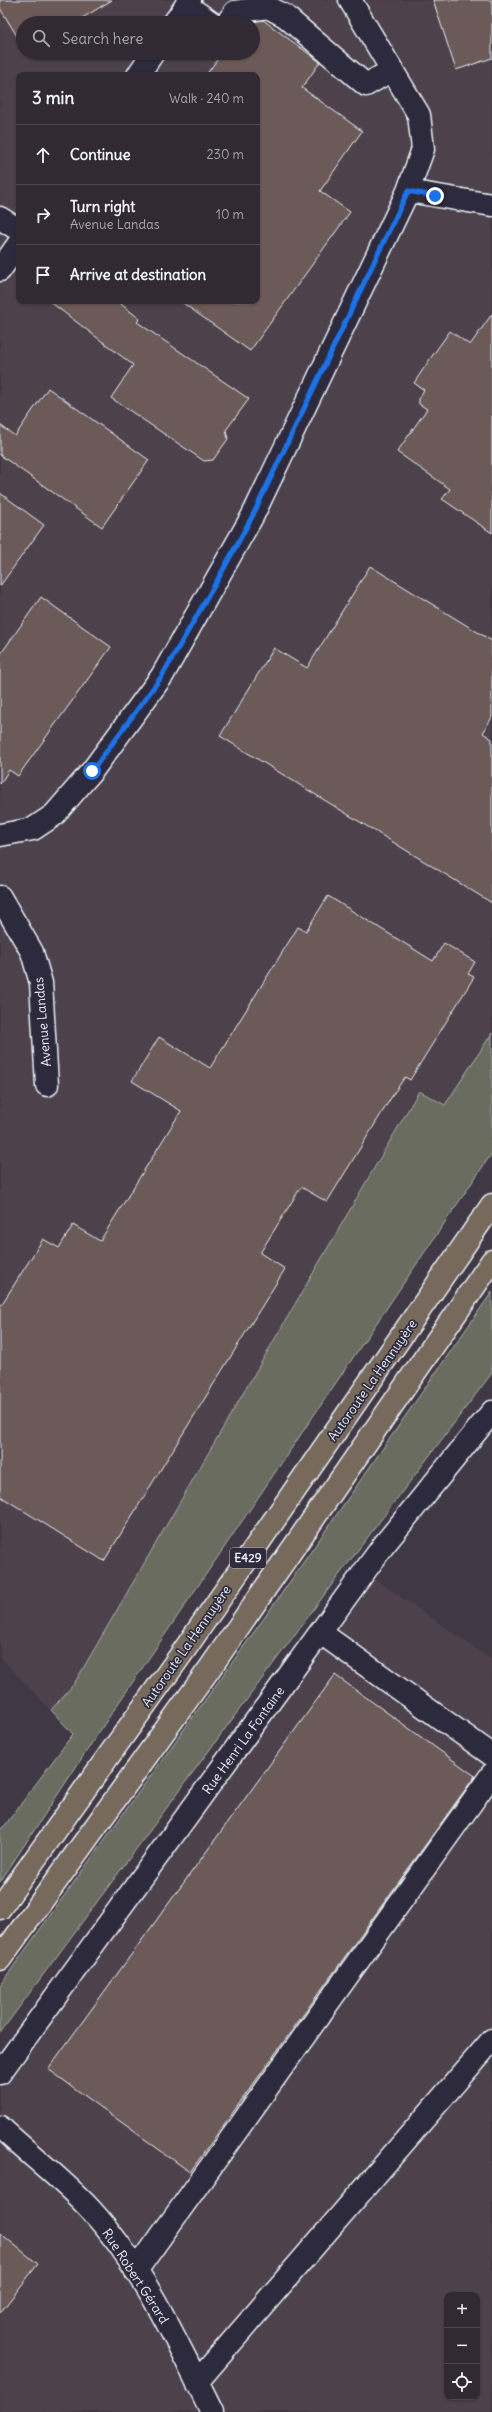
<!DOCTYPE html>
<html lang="en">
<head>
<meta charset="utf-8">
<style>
  :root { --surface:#312a34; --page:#3d3640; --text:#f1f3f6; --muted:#a8a7ac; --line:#4c464f }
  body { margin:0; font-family:Delius,sans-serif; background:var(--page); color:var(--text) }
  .controls { position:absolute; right:12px; bottom:12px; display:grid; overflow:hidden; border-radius:8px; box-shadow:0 1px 3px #0004 }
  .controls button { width:36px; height:36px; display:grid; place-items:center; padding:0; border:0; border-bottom:1px solid var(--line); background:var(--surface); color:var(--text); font:20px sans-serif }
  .stop { position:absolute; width:12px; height:12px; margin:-9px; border:3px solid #1a73e8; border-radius:50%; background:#fff }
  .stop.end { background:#1a73e8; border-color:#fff; box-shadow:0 1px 4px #0008 }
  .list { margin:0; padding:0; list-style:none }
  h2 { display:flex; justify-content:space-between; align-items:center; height:52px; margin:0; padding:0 16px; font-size:17px }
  h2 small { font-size:13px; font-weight:400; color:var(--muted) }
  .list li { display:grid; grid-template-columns:26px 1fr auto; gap:12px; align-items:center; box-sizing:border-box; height:60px; padding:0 16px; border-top:1px solid var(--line) }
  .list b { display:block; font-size:15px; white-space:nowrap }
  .list p { margin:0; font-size:13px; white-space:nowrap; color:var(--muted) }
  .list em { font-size:13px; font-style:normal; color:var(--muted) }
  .icon { flex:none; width:22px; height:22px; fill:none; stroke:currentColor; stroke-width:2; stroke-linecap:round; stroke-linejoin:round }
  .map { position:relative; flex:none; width:492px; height:2412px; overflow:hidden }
  .search { position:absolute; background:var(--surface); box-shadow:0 1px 3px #0004; left:16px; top:16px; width:244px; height:44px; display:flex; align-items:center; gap:10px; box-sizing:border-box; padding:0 14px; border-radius:22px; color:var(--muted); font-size:15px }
  .panel { position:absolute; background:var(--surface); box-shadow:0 1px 3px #0004; left:16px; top:72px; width:244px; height:232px; border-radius:8px }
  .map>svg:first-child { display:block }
  .built { fill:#4e424b; fill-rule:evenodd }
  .green { fill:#696c5e; stroke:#a8aeab }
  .building { fill:#6c5a59; stroke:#e8f1f8 }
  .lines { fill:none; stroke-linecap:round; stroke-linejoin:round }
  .minor-casing { stroke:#e8f1f8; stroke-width:25 }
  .highway-casing { stroke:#e8f1f8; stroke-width:25 }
  .minor { stroke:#2f2a3d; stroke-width:22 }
  .highway { stroke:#77695c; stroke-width:22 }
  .route { stroke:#1a73e8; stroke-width:5 }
  .labels { text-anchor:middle; stroke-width:3.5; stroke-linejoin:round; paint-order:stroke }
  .shield { fill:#2f2a3d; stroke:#b0b5c0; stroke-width:1 }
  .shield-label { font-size:12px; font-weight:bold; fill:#e8f1f8 }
  .street-label { font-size:13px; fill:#e8f1f8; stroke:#2f2a3d }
</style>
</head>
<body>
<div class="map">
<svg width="492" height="2412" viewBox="0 0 492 2412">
  <rect width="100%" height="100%" fill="#413845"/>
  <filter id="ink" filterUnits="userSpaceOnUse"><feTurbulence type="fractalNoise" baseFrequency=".025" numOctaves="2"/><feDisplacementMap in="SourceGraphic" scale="8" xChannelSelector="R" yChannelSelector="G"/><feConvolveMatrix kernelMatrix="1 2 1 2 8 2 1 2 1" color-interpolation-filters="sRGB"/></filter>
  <g filter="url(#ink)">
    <path class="built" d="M0 0H492V1033L445 1106 418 1091 74 1684 51 1710 0 1657ZM23 23H253V53H23ZM19 75H257V301H19Z
      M362 1570 492 1660V2412H0V2077ZM447 2295H477V2397H447Z"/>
    <path class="green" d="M492 1033V1153L109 1717 0 1882V1832L73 1734 51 1710 74 1684 419 1091 445 1105Z
      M492 1292V1373L333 1583 0 2033V1985L277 1600Z"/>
    <path class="building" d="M0 0H112L74 23H23V46L0 8Z
      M433 0H492V58L456 70Z
      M263 20 320 62 302 88 362 131 320 191 350 212 250 351 180 301H257V75H206L222 53H253V22Z
      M49 301H117L140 319 137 322 249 399 226 430 228 439 213 460 204 461 111 398 133 365Z
      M492 314V533L442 499 450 489 397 452 427 409 419 404V398L424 390 414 383 430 359 450 331 470 345Z
      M48 388 149 460 102 527 0 455V425L15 436Z
      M0 493 44 525 0 586Z
      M370 566 492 641V717L483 733 492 739V903L220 736 274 648 307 668Z
      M41 597 111 647 18 776 9 770 0 784V655Z
      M328 896 433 961 444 943 475 962 468 974 474 977 410 1080 405 1077 394 1093 327 1202 301 1187 260 1253 285 1269 104 1561 0 1496V1307L43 1239 59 1248 73 1225 100 1241 181 1111 132 1081 159 1037 210 1068 298 927 306 931Z
      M335 1675 475 1776 190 2172 48 2069Z
      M0 2233 38 2264 0 2313Z"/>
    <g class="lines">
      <g class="minor-casing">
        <path id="minor" d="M186 5 212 23
          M174 23 190 0
          M227 23 235 12 268 7 285 16 366 85 392 70
          M138 75 153 53
          M408 191 492 205
          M0 218 19 230
          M0 270 19 243
          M0 835 33 829 54 815 92 771 162 676 253 515 408 191 423 149 419 115 350 0
          M0 897 32 952 41 983 47 1085
          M321 1633 492 1755
          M0 2073 383 1546 492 1412
          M0 2127C30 2155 62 2179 90 2209 144 2268 177 2342 212 2412
          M136 2271 492 1774
          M197 2382 492 2040"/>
      </g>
      <g class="highway-casing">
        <path id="highway" d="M0 1908 185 1649 492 1205
          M0 1959 210 1668 492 1261"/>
      </g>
      <use href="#minor" class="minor"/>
      <use href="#highway" class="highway"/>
    </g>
  </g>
  <g class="lines" filter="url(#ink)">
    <path class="route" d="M92 771 162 676 218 579 253 515 408 191 435 196"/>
  </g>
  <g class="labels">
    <rect class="shield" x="230" y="1548" width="36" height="20" rx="3"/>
    <g class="shield-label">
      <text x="248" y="1562">E429</text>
    </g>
    <g class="street-label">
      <text transform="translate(42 1022) rotate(-95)" y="5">Avenue Landas</text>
      <text transform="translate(372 1380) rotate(-55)" y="5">Autoroute La Hennuyère</text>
      <text transform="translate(186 1646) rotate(-55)" y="5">Autoroute La Hennuyère</text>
      <text transform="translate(243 1740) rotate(-54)" y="5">Rue Henri La Fontaine</text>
      <text transform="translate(136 2276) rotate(57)" y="5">Rue Robert Gérard</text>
    </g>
  </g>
</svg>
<div class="controls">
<button>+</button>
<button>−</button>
<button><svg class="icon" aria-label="locate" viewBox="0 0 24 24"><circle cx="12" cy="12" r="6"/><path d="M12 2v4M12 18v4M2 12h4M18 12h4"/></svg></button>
</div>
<div class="stop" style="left:92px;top:771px"></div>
<div class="stop end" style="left:435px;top:196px"></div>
<div class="search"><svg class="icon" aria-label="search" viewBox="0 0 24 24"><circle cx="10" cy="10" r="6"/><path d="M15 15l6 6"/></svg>Search here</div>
<section class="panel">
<h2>3 min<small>Walk · 240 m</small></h2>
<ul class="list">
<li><svg class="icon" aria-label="ahead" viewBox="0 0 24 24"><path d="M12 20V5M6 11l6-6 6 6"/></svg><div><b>Continue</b></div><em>230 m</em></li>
<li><svg class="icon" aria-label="right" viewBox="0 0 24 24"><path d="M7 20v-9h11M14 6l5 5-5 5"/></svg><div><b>Turn right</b><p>Avenue Landas</p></div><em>10 m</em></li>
<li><svg class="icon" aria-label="arrive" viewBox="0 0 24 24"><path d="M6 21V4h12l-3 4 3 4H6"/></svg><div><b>Arrive at destination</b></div></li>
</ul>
</section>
</div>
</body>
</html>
